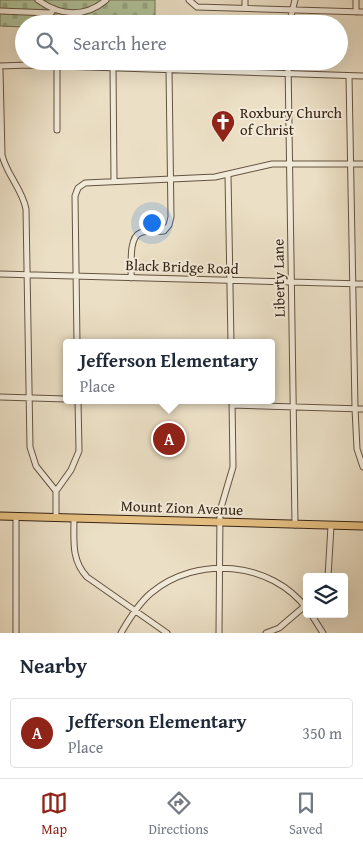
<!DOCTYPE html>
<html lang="en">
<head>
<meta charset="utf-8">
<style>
  :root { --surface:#fff; --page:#f2f2f3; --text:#1f2937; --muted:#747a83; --line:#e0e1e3; --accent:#8f2418 }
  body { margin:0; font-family:"Gentium Book Plus",serif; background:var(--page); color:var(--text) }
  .controls { position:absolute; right:15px; bottom:15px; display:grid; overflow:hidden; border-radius:5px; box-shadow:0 5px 20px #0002 }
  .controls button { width:45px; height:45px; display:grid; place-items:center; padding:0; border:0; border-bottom:1px solid var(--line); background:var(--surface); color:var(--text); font:25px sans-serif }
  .you { position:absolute; left:151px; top:222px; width:18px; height:18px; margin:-12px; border:4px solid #fff; border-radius:50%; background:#1a73e8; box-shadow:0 0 0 8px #1a73e833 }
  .badge { display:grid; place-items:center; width:32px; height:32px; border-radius:50%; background:var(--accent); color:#fff; font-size:16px; font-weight:700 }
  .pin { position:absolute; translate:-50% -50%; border:2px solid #fff; box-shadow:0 1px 5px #0006 }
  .popup { position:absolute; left:63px; top:339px; width:212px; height:65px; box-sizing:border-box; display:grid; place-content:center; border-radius:5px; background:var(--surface); filter:drop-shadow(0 1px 4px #0005); font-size:16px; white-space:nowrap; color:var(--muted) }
  .popup b { font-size:19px; color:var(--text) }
  .popup::after { content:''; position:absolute; left:50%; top:100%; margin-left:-10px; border:10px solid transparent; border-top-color:var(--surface) }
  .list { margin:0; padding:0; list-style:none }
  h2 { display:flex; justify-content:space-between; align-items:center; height:65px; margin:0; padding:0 20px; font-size:21px }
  h2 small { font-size:16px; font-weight:400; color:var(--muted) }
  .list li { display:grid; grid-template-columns:32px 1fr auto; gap:15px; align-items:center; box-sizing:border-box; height:70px; margin:0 10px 10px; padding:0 10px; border:1px solid var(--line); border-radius:5px }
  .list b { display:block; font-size:19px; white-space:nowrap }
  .list p { margin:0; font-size:16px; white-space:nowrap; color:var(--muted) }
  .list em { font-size:16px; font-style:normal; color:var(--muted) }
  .icon { flex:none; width:28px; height:28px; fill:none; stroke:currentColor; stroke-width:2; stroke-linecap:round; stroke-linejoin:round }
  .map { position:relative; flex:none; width:363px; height:633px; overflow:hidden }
  .search { position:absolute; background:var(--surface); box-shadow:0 5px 20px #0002; left:15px; right:15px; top:15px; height:55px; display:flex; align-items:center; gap:12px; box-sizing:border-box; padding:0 18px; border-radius:28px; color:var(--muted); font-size:19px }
  .sheet { height:145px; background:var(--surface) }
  nav { display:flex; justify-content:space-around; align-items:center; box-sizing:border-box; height:70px; border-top:1px solid var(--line); background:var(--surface); font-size:14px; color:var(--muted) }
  nav a { display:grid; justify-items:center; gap:2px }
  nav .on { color:var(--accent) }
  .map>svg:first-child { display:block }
  .cemetery { fill:url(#cemetery-stones); stroke:#747457 }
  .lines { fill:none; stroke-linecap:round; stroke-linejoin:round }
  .minor-casing { stroke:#645340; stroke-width:7 }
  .major-casing { stroke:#372414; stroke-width:9 }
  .minor { stroke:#f2ead9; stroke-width:5 }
  .major { stroke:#e6c082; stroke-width:7 }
  .labels { text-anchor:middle; stroke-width:4; stroke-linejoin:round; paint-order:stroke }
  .poi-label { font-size:15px; fill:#372414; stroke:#f2ead9; text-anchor:start }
  .street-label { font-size:15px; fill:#372414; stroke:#f2ead9 }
</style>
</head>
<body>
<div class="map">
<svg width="363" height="633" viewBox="0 0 363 633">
  <defs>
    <pattern id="cemetery-stones" width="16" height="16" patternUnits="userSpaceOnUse" patternTransform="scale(1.25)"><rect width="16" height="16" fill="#b1c39a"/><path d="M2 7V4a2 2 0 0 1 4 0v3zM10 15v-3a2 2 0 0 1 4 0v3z" fill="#99a784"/></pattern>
  </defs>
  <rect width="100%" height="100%" fill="#ebdfc5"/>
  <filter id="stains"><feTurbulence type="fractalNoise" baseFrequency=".004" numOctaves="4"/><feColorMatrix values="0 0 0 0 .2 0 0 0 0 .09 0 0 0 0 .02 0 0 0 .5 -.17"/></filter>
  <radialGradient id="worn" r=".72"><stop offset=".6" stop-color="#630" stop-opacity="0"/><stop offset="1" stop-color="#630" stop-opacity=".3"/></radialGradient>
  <path class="cemetery" d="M0 0H155V24H24V27L0 26Z"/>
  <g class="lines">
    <g class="minor-casing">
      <path id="minor" d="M38 0C60 16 85 18 106 0
        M189 0 197 7 363 12
        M245 0V8
        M356 0V12
        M0 11 51 13 53 10
        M289 24 295 0
        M288 61 295 525
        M0 66 28 65 363 76
        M57 67V130
        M113 68 114 181
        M0 70 2 155C7 175 22 189 26 209L30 447 36 466 56 491
        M349 76 355 408 357 449 363 467
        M228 175 231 343
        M0 274 363 284
        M131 278C132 267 128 238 140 233 146 230 157 232 164 231L169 225 171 217 169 70
        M77 343 75 196 78 188 85 183 215 177 272 164H363
        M0 397 66 399
        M232 405 363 409
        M16 517V633
        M56 517V491L71 470 79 451 78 400
        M74 518C74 540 71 560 87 577L167 633
        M328 577 331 526
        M311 614 323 633
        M121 633C129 619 138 604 151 593 197 555 271 561 307 609
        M219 633 220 511 233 467 232 400
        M266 633 279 628 306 605"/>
    </g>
    <g class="major-casing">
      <path id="major" d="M0 516 363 526"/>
    </g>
    <use href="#minor" class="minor"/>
    <use href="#major" class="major"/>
  </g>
  <defs>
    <g id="church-pin" transform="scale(1.25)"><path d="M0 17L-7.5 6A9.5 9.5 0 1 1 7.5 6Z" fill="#8f2418" stroke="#f2ead9"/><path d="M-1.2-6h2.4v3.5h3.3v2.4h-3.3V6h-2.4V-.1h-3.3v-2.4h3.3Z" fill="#fff"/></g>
  </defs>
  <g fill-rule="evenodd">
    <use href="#church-pin" x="223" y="122"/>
  </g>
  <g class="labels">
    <g class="poi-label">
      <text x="240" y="118">Roxbury Church<tspan x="240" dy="17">of Christ</tspan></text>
    </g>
    <g class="street-label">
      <text transform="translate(182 267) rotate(2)" y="5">Black Bridge Road</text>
      <text transform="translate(279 278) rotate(-91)" y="5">Liberty Lane</text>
      <text transform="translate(182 508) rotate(2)" y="5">Mount Zion Avenue</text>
    </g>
  </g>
  <rect width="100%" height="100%" filter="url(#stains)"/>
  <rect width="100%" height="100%" fill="url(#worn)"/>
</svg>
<div class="controls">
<button><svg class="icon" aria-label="layers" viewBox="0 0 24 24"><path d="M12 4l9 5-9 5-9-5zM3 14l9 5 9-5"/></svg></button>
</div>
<div class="you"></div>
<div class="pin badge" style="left:169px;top:439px">A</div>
<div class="popup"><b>Jefferson Elementary</b>Place</div>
<div class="search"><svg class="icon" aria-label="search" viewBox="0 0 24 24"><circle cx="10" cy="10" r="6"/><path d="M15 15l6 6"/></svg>Search here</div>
</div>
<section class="sheet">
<h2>Nearby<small></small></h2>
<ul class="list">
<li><span class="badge">A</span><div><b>Jefferson Elementary</b><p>Place</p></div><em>350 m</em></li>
</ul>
</section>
<nav>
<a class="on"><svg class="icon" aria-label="map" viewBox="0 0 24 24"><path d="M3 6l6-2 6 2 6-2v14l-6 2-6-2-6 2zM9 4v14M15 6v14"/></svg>Map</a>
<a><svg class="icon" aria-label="directions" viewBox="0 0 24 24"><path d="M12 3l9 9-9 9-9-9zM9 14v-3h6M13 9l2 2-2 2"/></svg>Directions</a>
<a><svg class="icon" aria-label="saved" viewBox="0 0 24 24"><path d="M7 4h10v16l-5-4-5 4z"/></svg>Saved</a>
</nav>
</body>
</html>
